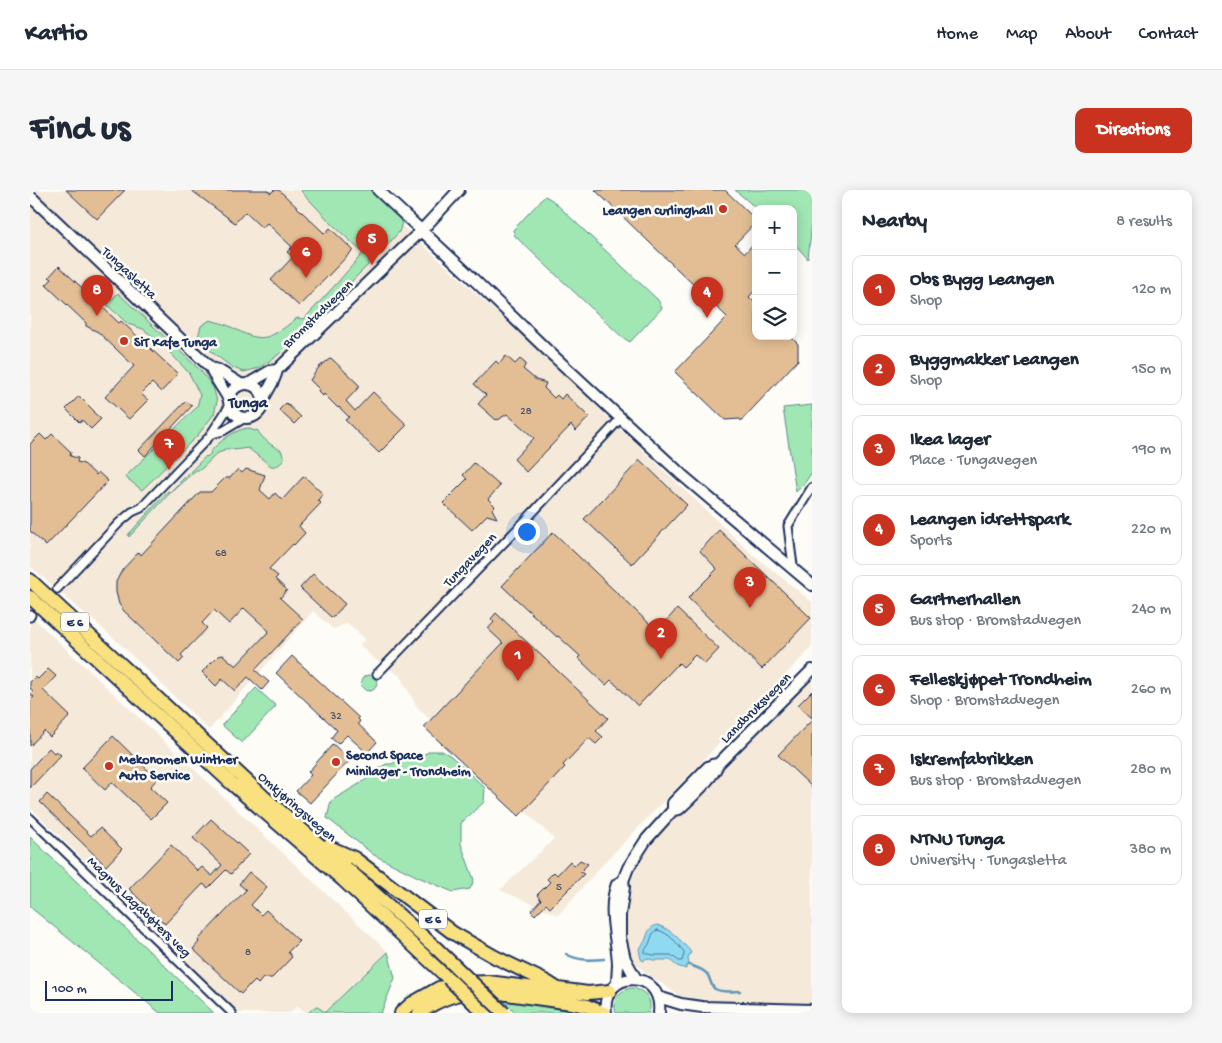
<!DOCTYPE html>
<html lang="en">
<head>
<meta charset="utf-8">
<style>
  :root { --surface:#fff; --page:#f6f6f7; --text:#1f2937; --muted:#747a83; --line:#e0e1e3; --accent:#c8321e }
  body { margin:0; font-family:"Gochi Hand",sans-serif; background:var(--page); color:var(--text) }
  .controls { position:absolute; right:15px; top:15px; display:grid; overflow:hidden; border-radius:10px; box-shadow:0 2px 12px #0003 }
  .controls button { width:45px; height:45px; display:grid; place-items:center; padding:0; border:0; border-bottom:1px solid var(--line); background:var(--surface); color:var(--text); font:25px sans-serif }
  .scale { position:absolute; left:15px; bottom:12px; width:128px; box-sizing:border-box; padding-left:5px; border:2px solid #1b2f5e; border-top:0; font-size:14px; line-height:18px; white-space:nowrap; color:#1b2f5e; -webkit-text-stroke:4px #fdfcf7; paint-order:stroke }
  .you { position:absolute; left:496px; top:341px; width:18px; height:18px; margin:-12px; border:4px solid #fff; border-radius:50%; background:#1a73e8; box-shadow:0 0 0 8px #1a73e833 }
  .badge { display:grid; place-items:center; width:32px; height:32px; border-radius:50%; background:var(--accent); color:#fff; font-size:16px; font-weight:700 }
  .pin { position:absolute; translate:-50% -41px; filter:drop-shadow(0 1px 2px #0008) }
  .pin::after { content:''; position:absolute; top:26px; width:18px; height:15px; background:inherit; clip-path:polygon(0 0,100% 0,50% 100%) }
  .list { margin:0; padding:0; list-style:none }
  h2 { display:flex; justify-content:space-between; align-items:center; height:65px; margin:0; padding:0 20px; font-size:21px }
  h2 small { font-size:16px; font-weight:400; color:var(--muted) }
  .list li { display:grid; grid-template-columns:32px 1fr auto; gap:15px; align-items:center; box-sizing:border-box; height:70px; margin:0 10px 10px; padding:0 10px; border:1px solid var(--line); border-radius:10px }
  .list b { display:block; font-size:19px; white-space:nowrap }
  .list p { margin:0; font-size:16px; white-space:nowrap; color:var(--muted) }
  .list em { font-size:16px; font-style:normal; color:var(--muted) }
  .icon { flex:none; width:28px; height:28px; fill:none; stroke:currentColor; stroke-width:2; stroke-linecap:round; stroke-linejoin:round }
  .map { position:relative; flex:none; width:782px; height:823px; overflow:hidden; border-radius:10px }
  header { display:flex; align-items:center; gap:30px; box-sizing:border-box; height:70px; padding:0 25px; background:var(--surface); border-bottom:1px solid var(--line) }
  header strong { font-size:24px }
  nav { display:flex; gap:28px; margin-inline-start:auto; font-size:18px }
  .intro { display:flex; align-items:center; justify-content:space-between; box-sizing:border-box; height:120px; padding:0 30px }
  h1 { margin:0; font-size:35px }
  .button { padding:12px 22px; border-radius:10px; background:var(--accent); color:#fff; font-size:18px; font-weight:700 }
  main { display:flex; gap:30px; padding:0 30px }
  aside { flex:1; background:var(--surface); border-radius:10px; box-shadow:0 2px 12px #0003 }
  .map>svg:first-child { display:block }
  .built { fill:#f5e9d9 }
  .green { fill:#a1e7b4; stroke:#5e8b89 }
  .water { fill:#90daf1; stroke:#6196b6 }
  .lines { fill:none; stroke-linecap:round; stroke-linejoin:round }
  .shore { stroke:#4a7399; stroke-width:1 }
  .stream { stroke:#6196b6; stroke-width:2.5 }
  .building { fill:#e3be94; stroke:#1b2f5e }
  .street-casing { stroke:#1b2f5e; stroke-width:11 }
  .secondary-casing { stroke:#1b2f5e; stroke-width:14 }
  .highway-casing { stroke:#1b2f5e; stroke-width:16 }
  .street { stroke:#fdfcf7; stroke-width:7 }
  .secondary { stroke:#fdfcf7; stroke-width:10 }
  .highway { stroke:#fae180; stroke-width:12 }
  .highway-bridge-casing { stroke:#1b2f5e; stroke-width:16; stroke-linecap:butt }
  .highway-bridge { stroke:#fae180; stroke-width:12 }
  .poi-dot { fill:#c8321e; stroke:#fdfcf7; stroke-width:2 }
  .labels { text-anchor:middle; stroke-width:5; stroke-linejoin:round; paint-order:stroke }
  .number-label { font-size:11px; fill:#4d536c }
  .shield { fill:#fdfcf7; stroke:#5f6c8c; stroke-width:1 }
  .shield-label { font-size:12px; font-weight:bold; fill:#1b2f5e }
  .poi-label { font-size:14px; font-weight:bold; fill:#1b2f5e; stroke:#fdfcf7; text-anchor:start }
  .street-label { font-size:14px; fill:#1b2f5e; stroke:#fdfcf7 }
  .quarter-label { font-size:16px; font-weight:bold; fill:#1b2f5e; stroke:#fdfcf7 }
</style>
</head>
<body>
<header>
<strong>Kartio</strong>
<nav><a>Home</a><a>Map</a><a>About</a><a>Contact</a></nav>
</header>
<div class="intro"><h1>Find us</h1><a class="button">Directions</a></div>
<main>
<div class="map">
<svg width="782" height="823" viewBox="0 0 782 823">
  <rect width="100%" height="100%" fill="#fdfcf7"/>
  <filter id="ink" filterUnits="userSpaceOnUse"><feTurbulence type="fractalNoise" baseFrequency=".02" numOctaves="2"/><feDisplacementMap in="SourceGraphic" scale="10" xChannelSelector="R" yChannelSelector="G"/><feConvolveMatrix kernelMatrix="1 2 1 2 8 2 1 2 1" color-interpolation-filters="sRGB"/></filter>
  <g filter="url(#ink)">
    <path class="built" d="M0 0H333L499 152 721 363 782 412V457L574 673 528 725 470 700 524 649 387 517 370 486 343 468 330 455 335 449 318 433 303 439 283 421 179 540 87 451 0 376Z
      M0 425 358 762 294 822 286 816 278 823 267 816 260 823H208L0 617Z
      M782 489V813L733 817 650 806 616 783 595 764 592 722 596 702 616 658Z"/>
    <path class="green" d="M272 0H341L365 21 372 33 369 42 343 71 341 69 338 73 339 74 248 165 229 178 214 182 203 178 183 163 168 147 171 136 180 130C186 132 193 133 199 136 214 143 227 153 244 144 253 140 260 133 267 128L274 129 308 92 333 63 301 33 271 1Z
      M705 0H782V32L778 69 763 52V19H727Z
      M515 6 522 10 628 110 632 118 600 152 592 147 485 46 483 40Z
      M88 103 171 181 183 197 187 211 184 224 168 245 112 300 95 287 167 217 170 205 159 183 130 152 113 139 98 134 77 115Z
      M782 215V282L774 294 766 302 753 218Z
      M217 238 225 241 227 240C233 249 241 256 251 260L254 268C251 274 248 277 241 276L218 258 204 260V259H194V261L188 263 170 280H166L140 303 99 347 98 345 138 301 140 302 176 266 177 267 181 263 180 262C190 251 203 241 217 238Z
      M331 493a8 8 0 1 1 16 0a8 8 0 1 1-16 0Z
      M226 498 246 516 212 553 192 535Z
      M401 561H412L421 566 455 598 454 612 431 633V654L444 690 440 699 423 702 386 686 344 665 297 628 301 611 334 591 345 581 356 574H362L366 571H379Z
      M0 647 184 823H130L0 717Z
      M358 762 365 788 351 823H278L286 816 295 822Z
      M603 798C616 801 623 810 619 823H586C582 810 589 799 603 798Z
      M473 810 535 820 546 823H486Z"/>
    <path class="water" d="M627 735C643 740 650 750 661 762L658 768 659 775 656 776V779L647 776 640 770H623L617 768 613 771 611 769 609 759C611 757 614 753 615 751 618 743 618 738 627 735Z"/>
    <g class="lines">
      <path class="shore" d="M628 740C640 744 646 752 654 762V764L652 771H649L641 765H623L615 763V760C615 759 619 755 619 754 622 748 621 742 628 740Z"/>
      <path class="stream" d="M536 764C548 771 561 770 574 769
        M659 775C665 777 673 779 677 784 681 789 680 795 685 799 692 803 703 801 710 801"/>
    </g>
    <path class="building" d="M36 0H95L67 29Z
      M161 0H237L241 3 244 0H249L295 44 300 38 323 60 269 116 241 90 263 67 257 62 262 57 237 33 232 38 215 22 205 33Z
      M565 0H695L726 30V32L705 54 715 63 726 51V99L719 107 726 114V146H760L768 154V170L711 231 710 229 695 230 645 182 697 127Z
      M29 76 89 133 91 131 148 184 131 202 122 193 111 204 118 210 99 229 75 207 104 176 68 142 56 136V133L16 95 22 89 19 87Z
      M476 166 485 174 490 169 496 174 493 179 506 190 516 193 514 198 524 208 527 205 531 209 535 204 559 227 546 241 541 235 496 282 484 269 504 248 477 224 468 230 467 229 466 230 448 214 456 205 444 194 466 171 469 174Z
      M301 168 330 196 316 211 325 221 343 202 377 235 349 263 315 230 319 227 309 217 308 218 294 204 293 206 288 201 289 199 280 190 289 177Z
      M49 206 64 221 63 222 71 229 61 239 52 230 50 233 36 219Z
      M156 211 162 216 115 266 109 260Z
      M256 213 271 227 264 234 249 220Z
      M10 244 16 250 22 244 41 262 40 266 48 268 47 272 54 274 66 285 68 282 78 291 16 356 0 341V254Z
      M610 270 657 315 602 374 554 329Z
      M444 273 470 296 458 309 465 316 462 319 467 328 457 325 442 340 413 313 437 289 433 285Z
      M208 279 212 283 216 279 235 285 230 300 240 309 245 303 252 310 274 286 293 304 288 310 291 313 269 336 275 343 264 355 263 354 239 379 248 386 245 389 257 400 250 408 273 429 225 480 239 492 232 500 218 487 205 501 192 489 186 496 172 482 188 466 193 465 206 476 239 441 214 418 199 434 184 420 172 433 177 438 151 465 154 468 149 473 94 421 89 414 86 402V392L90 384 93 379 109 362 111 365 170 302H181L195 288H200Z
      M689 340 781 428 732 479 658 408 687 379 670 361Z
      M523 342 627 441 647 419 689 459 675 474 665 465 653 477 649 473 608 516 581 490 576 495 548 468 550 466 528 446 527 447 472 396Z
      M283 384 315 414 302 428 270 398Z
      M466 423 578 528 566 541 573 547 566 554 559 548 533 575 535 577 489 626 394 537 473 453 458 439 464 432 461 429Z
      M262 466 329 528 328 529 330 531 328 534 347 552 337 563 317 545 308 554 301 548 307 540 246 483Z
      M18 479 26 486 13 500 40 526 20 547 14 541 0 556V511L4 507 0 504 3 501 0 498V492L5 487 8 489Z
      M782 501V528L768 515Z
      M782 530V597L748 565Z
      M83 546 127 589 120 597 137 613 121 629 82 592 75 600 52 578Z
      M303 554 320 570 280 613 266 601 281 585 278 582Z
      M19 558 24 563 26 561 31 565 0 598V579Z
      M17 604 61 646 70 638 92 659 76 676 10 612Z
      M181 629 219 664 201 684 196 680 178 698 173 694 135 734 99 699 141 655 168 681 172 677 182 686 192 675 163 648Z
      M550 670 558 674 550 682 554 684 520 718 516 714 505 725 501 721 511 710 507 705 520 692 517 689 524 682 527 685 540 671 544 676Z
      M219 682 237 697 221 715 231 725 236 720 269 751 258 762 262 767 242 788H233L228 794 225 791 220 796 219 795 211 804 163 759 169 752 168 751 170 748 216 700 209 694Z"/>
    <g class="lines">
      <g class="street-casing">
        <path id="street" d="M182 244 193 241 215 228
          M764 380C761 365 760 351 758 336L782 297
          M27 399 89 333 102 322 111 318 179 247 200 215
          M0 427 1 425
          M347 484 492 334 591 228
          M0 628 202 823"/>
      </g>
      <g class="secondary-casing">
        <path id="secondary" d="M348 0 437 83 516 159 652 285 782 395
          M0 6 181 178C185 190 194 199 199 210
          M181 178 188 180 212 195
          M218 194 240 181 247 180 391 41 429 0
          M199 211a17 17 0 1 1 34 0a17 17 0 1 1-34 0Z
          M233 210C238 199 245 191 247 180
          M643 620V613L678 577 682 575 688 574 782 480
          M606 789 595 769 590 747V725L594 697 593 691 598 678 616 650 643 620 649 619C660 609 684 587 688 574
          M587 794C587 787 588 780 588 774 587 748 577 720 587 694L593 691
          M628 807 651 814 672 817 782 820
          M576 823C570 779 634 777 629 823"/>
      </g>
      <g class="highway-casing">
        <path id="highway" d="M0 390 234 607 321 682 407 759
          M0 407 201 593 313 690 418 788
          M297 656 324 668 423 743 465 767 517 792 528 799
          M371 823 381 814 409 798 434 793 458 792 513 799H528L558 803 580 801
          M389 823C411 808 429 802 455 801L542 813 557 816 574 823"/>
      </g>
      <use href="#street" class="street"/>
      <use href="#secondary" class="secondary"/>
      <use href="#highway" class="highway"/>
      <g class="highway-bridge-casing">
        <path id="highway-bridge" d="M407 759 474 823
          M418 788 454 823"/>
      </g>
      <use href="#highway-bridge" class="highway-bridge"/>
    </g>
  </g>
  <g class="poi-dot">
    <circle cx="693" cy="19" r="5"/>
    <circle cx="94" cy="151" r="5"/>
    <circle cx="306" cy="572" r="5"/>
    <circle cx="79" cy="576" r="5"/>
  </g>
  <g class="labels">
    <g class="number-label">
      <text x="496" y="224">28</text>
      <text x="191" y="366">68</text>
      <text x="306" y="529">32</text>
      <text x="529" y="700">5</text>
      <text x="218" y="765">8</text>
    </g>
    <g class="shield">
      <rect x="31" y="422.5" width="28" height="19" rx="4"/>
      <rect x="389" y="719.5" width="28" height="19" rx="4"/>
    </g>
    <g class="shield-label">
      <text x="45" y="436">E 6</text>
      <text x="403" y="733">E 6</text>
    </g>
    <g class="poi-label">
      <text x="683" y="24" text-anchor="end">Leangen curlinghall</text>
      <text x="104" y="156">SiT Kafe Tunga</text>
      <text x="316" y="569">Second Space<tspan x="316" dy="16">Minilager - Trondheim</tspan></text>
      <text x="89" y="573">Mekonomen Winther<tspan x="89" dy="16">Auto Service</tspan></text>
    </g>
    <g class="street-label">
      <text transform="translate(100 82) rotate(43)" y="5">Tungasletta</text>
      <text transform="translate(287 123) rotate(-44)" y="5">Bromstadvegen</text>
      <text transform="translate(439 369) rotate(-46)" y="5">Tungavegen</text>
      <text transform="translate(725 517) rotate(-45)" y="5">Landbruksvegen</text>
      <text transform="translate(268 616) rotate(41)" y="5">Omkjøringsvegen</text>
      <text transform="translate(110 716) rotate(44)" y="5">Magnus Lagabøters veg</text>
    </g>
    <g class="quarter-label">
      <text x="218" y="217">Tunga</text>
    </g>
  </g>
</svg>
<div class="controls">
<button>+</button>
<button>−</button>
<button><svg class="icon" aria-label="layers" viewBox="0 0 24 24"><path d="M12 4l9 5-9 5-9-5zM3 14l9 5 9-5"/></svg></button>
</div>
<div class="scale">100 m</div>
<div class="you"></div>
<div class="pin badge" style="left:488px;top:491px">1</div>
<div class="pin badge" style="left:631px;top:469px">2</div>
<div class="pin badge" style="left:720px;top:418px">3</div>
<div class="pin badge" style="left:677px;top:128px">4</div>
<div class="pin badge" style="left:342px;top:75px">5</div>
<div class="pin badge" style="left:276px;top:88px">6</div>
<div class="pin badge" style="left:139px;top:280px">7</div>
<div class="pin badge" style="left:67px;top:126px">8</div>
</div>
<aside>
<h2>Nearby<small>8 results</small></h2>
<ul class="list">
<li><span class="badge">1</span><div><b>Obs Bygg Leangen</b><p>Shop</p></div><em>120 m</em></li>
<li><span class="badge">2</span><div><b>Byggmakker Leangen</b><p>Shop</p></div><em>150 m</em></li>
<li><span class="badge">3</span><div><b>Ikea lager</b><p>Place · Tungavegen</p></div><em>190 m</em></li>
<li><span class="badge">4</span><div><b>Leangen idrettspark</b><p>Sports</p></div><em>220 m</em></li>
<li><span class="badge">5</span><div><b>Gartnerhallen</b><p>Bus stop · Bromstadvegen</p></div><em>240 m</em></li>
<li><span class="badge">6</span><div><b>Felleskjøpet Trondheim</b><p>Shop · Bromstadvegen</p></div><em>260 m</em></li>
<li><span class="badge">7</span><div><b>Iskremfabrikken</b><p>Bus stop · Bromstadvegen</p></div><em>280 m</em></li>
<li><span class="badge">8</span><div><b>NTNU Tunga</b><p>University · Tungasletta</p></div><em>380 m</em></li>
</ul>
</aside>
</main>
</body>
</html>
